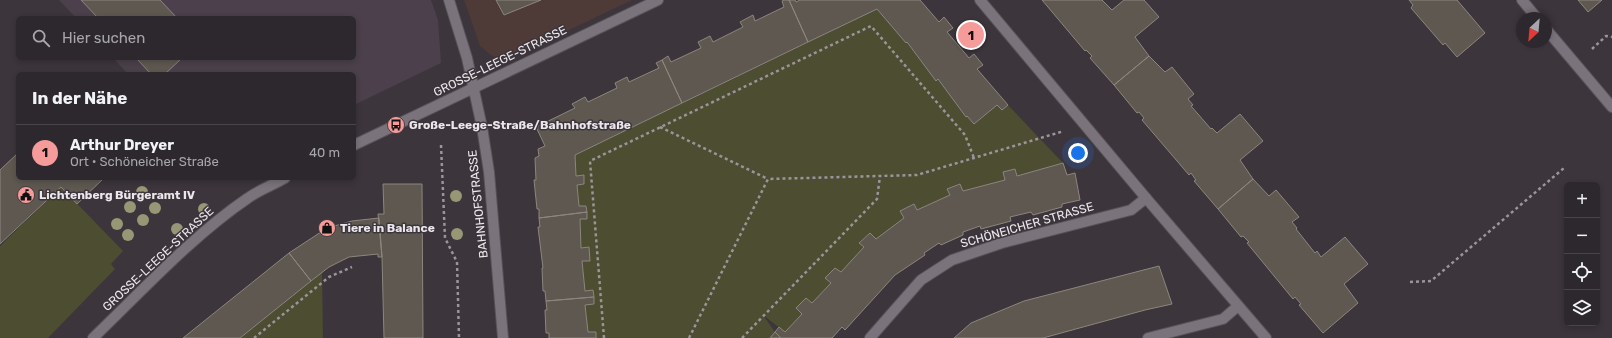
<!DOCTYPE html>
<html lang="de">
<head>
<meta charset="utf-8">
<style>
  :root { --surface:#2d282d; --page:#393439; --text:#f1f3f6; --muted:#a7a6aa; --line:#484449; --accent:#f59b9a }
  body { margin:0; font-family:Rubik,sans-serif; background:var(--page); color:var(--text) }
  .controls { position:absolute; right:12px; bottom:12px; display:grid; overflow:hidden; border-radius:6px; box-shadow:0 2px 6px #0003 }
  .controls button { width:36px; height:36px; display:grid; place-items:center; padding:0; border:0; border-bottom:1px solid var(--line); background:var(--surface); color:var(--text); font:20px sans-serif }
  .compass { position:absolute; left:1516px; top:12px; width:36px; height:36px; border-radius:50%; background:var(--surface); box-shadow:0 2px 6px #0003; rotate:206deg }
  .you { position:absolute; left:1078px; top:153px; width:14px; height:14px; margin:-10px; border:3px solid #fff; border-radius:50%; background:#1a73e8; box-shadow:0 0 0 6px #1a73e833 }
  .badge { display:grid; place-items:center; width:26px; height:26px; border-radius:50%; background:var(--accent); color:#111; font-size:13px; font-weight:700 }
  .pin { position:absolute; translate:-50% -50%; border:2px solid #fff; box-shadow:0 1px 4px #0006 }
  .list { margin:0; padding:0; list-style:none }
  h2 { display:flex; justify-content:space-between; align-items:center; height:52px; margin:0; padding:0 16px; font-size:17px }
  h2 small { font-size:13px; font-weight:400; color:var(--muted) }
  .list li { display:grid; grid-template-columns:26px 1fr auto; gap:12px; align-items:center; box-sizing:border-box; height:56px; padding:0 16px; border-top:1px solid var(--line) }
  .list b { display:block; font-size:15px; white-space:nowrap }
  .list p { margin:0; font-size:13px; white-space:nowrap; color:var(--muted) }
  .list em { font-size:13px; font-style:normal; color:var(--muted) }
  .icon { flex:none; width:22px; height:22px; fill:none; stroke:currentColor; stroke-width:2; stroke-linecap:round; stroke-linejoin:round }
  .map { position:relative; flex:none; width:1612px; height:338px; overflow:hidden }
  .search { position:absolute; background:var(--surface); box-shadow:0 2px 6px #0003; left:16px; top:16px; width:340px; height:44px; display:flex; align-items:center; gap:10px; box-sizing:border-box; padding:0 14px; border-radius:6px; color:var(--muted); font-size:15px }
  .panel { position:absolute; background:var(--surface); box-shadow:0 2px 6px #0003; left:16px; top:72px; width:340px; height:108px; border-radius:6px }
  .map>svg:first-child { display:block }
  .commercial { fill:#4e3a37 }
  .built { fill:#4b404b }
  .green { fill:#4c4d31 }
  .building { fill:#5e5851; stroke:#8c867e }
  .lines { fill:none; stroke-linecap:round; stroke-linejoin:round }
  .lane-casing { stroke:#575257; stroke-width:12 }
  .street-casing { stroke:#575257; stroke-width:12 }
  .path { stroke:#9b959b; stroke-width:2.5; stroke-dasharray:3 3; stroke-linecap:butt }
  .lane { stroke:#7b737b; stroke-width:10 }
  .street { stroke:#7b737b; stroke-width:10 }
  .tree { fill:#979675 }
  .labels { text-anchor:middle; stroke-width:3; stroke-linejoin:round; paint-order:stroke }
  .street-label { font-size:12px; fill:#ebe7eb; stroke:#3c353c }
  .poi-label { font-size:12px; font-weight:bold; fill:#ebe7eb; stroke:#3c353c; text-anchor:start }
</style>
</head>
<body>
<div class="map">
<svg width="1612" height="338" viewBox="0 0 1612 338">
  <rect width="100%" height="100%" fill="#3c353c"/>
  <path class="commercial" d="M464 0H632L519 54 502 58 494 57 487 52 480 46Z"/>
  <path class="built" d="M59 0H431L438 20 441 63 354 105V74H128L113 58H354V18H76Z"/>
  <path class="green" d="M877 9 906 43 907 42 936 80 938 79 966 117 967 116 974 124 997 105 1002 110 1008 105 1063 163 1017 176 1015 169 1003 172 1005 180 963 191 959 184 947 189 950 195 917 210 913 204 900 211 904 218 876 239 870 233 859 242 864 247 841 272 835 268 826 278 831 283 812 303 806 298 797 308 802 314 785 332 763 315 775 332 770 338H596V332H588L585 305 594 304 593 290H585L582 261 590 260 589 247 581 248 580 219H587L586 206H579L577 185 584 184V175L576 176 575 155Z
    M61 187 123 251 111 264 115 269 48 338H0V246Z
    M322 272 323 338H240Z"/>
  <path class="building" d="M81 0H160L177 18H98Z
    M496 0H541L504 15Z
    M784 0H789L808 42 682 103 662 60 668 56 671 62 701 48 698 42 710 36 713 42 743 27 740 22 753 15 755 21 784 7 782 1Z
    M789 0H795L796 2 800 0H920L939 22 944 17 953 28 947 32 969 58 974 54 983 65 977 69 1008 105 1002 110 997 105 974 124 967 116 966 117 938 79 936 81 907 42 906 43 877 9 808 42Z
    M1042 0H1102L1112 10 1124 0H1144L1159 17 1135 37 1149 56 1114 85 1090 58 1092 56 1086 50 1085 51Z
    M1409 0H1457L1485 33 1457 57 1445 43 1443 45 1411 8 1413 5Z
    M1578 0H1602L1588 12Z
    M1149 56 1165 72 1172 67 1194 94 1188 99 1193 105 1191 106 1211 129 1212 128 1217 133 1240 114 1263 141 1240 160 1253 179 1218 209 1194 181 1196 180 1191 173 1189 175 1142 120 1144 118 1139 112 1137 113 1114 85Z
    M136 58H182L165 74H151Z
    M662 60 682 103 575 155 576 176 584 175V184L577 185 579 206H586L587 212 539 218V209H537L534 180H536L535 158 539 156 538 149 545 146 536 127 575 108 572 104 585 97 588 102 617 88 615 83 627 77 629 82 659 68 656 63Z
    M18 153V178H104L77 204 61 187 0 244V170Z
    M1063 163 1067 175 1075 173 1080 200 1062 204V207L1033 215 1031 212 1010 217 1011 221 981 229 980 226 963 232V235L941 245 939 243 924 253 925 255 895 275 845 330 842 327 832 338H781L775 332 779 327 785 332 802 314 796 308 806 298 812 303 831 283 825 278 835 268 841 272 864 247 859 243 870 233 876 239 904 218 900 211 914 204 917 210 950 195 947 189 960 184 963 191 1005 180 1003 172 1015 169 1017 176Z
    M1253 179 1269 196 1276 190 1299 217 1292 222 1297 228 1296 229 1315 253 1317 251 1321 257 1345 237 1368 264 1344 284 1358 303 1323 333 1299 305 1301 304 1295 297 1293 299 1247 243 1249 242 1243 236 1241 237 1218 209Z
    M383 184H422L423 338H384L382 257 378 214H384Z
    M587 212V219H580L581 248 589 247 590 261H582L585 291 593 290 594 297 546 301 545 291H543L542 268H543L538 227H540L539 218Z
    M379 218 382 257H378V254L349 257 329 267 311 281 289 253 327 228 352 221Z
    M289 253 311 281 240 338H183Z
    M1159 266 1172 304 1145 310 1043 338H954L971 323 1024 301Z
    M594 297V304L585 305 588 332H596V338H549V333H546L545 310H547L546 301Z
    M775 332 781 338H770Z"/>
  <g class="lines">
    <g class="lane-casing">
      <path id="lane" d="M870 338 921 280 952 260 1002 243 1131 210 1146 198
        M1148 338 1223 319 1238 306"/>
    </g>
    <g class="street-casing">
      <path id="street" d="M449 0 467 58 482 127 489 172 503 338
        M980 0 1146 198 1266 338
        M1522 0 1537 18
        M1546 29 1612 107
        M354 145 658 0
        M93 338C142 291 192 236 248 198 259 190 273 185 285 178"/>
    </g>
    <path class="path" d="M1592 49 1606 36 1612 37
      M660 127 768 179
      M441 145 445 238 457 262 459 338
      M1410 282 1431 281 1564 168
      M254 338 329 277 352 267
      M604 338 590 161 871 26 965 135 974 158
      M689 338 768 179 917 175 1064 131
      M742 338 877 199 880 176"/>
    <use href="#lane" class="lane"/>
    <use href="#street" class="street"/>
  </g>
  <g class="tree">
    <circle cx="142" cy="192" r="6"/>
    <circle cx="456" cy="196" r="6"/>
    <circle cx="130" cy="207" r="6"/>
    <circle cx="155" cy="208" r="6"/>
    <circle cx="204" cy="209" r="6"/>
    <circle cx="143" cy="220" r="6"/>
    <circle cx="117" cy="224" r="6"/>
    <circle cx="177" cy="229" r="6"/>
    <circle cx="457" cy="234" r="6"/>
    <circle cx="128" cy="235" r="6"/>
  </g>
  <defs>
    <g id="bus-disc" transform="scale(0.9)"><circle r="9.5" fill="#f59b9a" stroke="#3c353c"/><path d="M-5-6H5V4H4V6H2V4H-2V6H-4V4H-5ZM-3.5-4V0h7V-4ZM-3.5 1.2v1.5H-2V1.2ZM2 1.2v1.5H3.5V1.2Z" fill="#111"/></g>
    <g id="civic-disc" transform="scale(0.9)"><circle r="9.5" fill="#f59b9a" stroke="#3c353c"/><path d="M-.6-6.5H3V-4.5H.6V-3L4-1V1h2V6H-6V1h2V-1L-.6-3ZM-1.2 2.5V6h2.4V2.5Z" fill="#111"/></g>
    <g id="shop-disc" transform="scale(0.9)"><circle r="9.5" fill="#f59b9a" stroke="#3c353c"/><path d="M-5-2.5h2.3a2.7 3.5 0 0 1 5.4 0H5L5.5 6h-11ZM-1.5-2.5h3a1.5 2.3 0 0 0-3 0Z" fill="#111"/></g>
  </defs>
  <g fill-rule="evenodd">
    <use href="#bus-disc" x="396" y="125"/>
    <use href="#civic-disc" x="26" y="195"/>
    <use href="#shop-disc" x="327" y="228"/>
  </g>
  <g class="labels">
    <g class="street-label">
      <text transform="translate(500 61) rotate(-26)" y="4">GROSSE-LEEGE-STRASSE</text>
      <text transform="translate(478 204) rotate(-96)" y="4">BAHNHOFSTRASSE</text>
      <text transform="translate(1027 225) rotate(-16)" y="4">SCHÖNEICHER STRASSE</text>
      <text transform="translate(158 259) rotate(-43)" y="4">GROSSE-LEEGE-STRASSE</text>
    </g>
    <g class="poi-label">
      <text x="409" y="129">Große-Leege-Straße/Bahnhofstraße</text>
      <text x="39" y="199">Lichtenberg Bürgeramt IV</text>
      <text x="340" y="232">Tiere in Balance</text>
    </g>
  </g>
</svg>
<div class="controls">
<button>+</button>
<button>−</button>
<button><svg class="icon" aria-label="locate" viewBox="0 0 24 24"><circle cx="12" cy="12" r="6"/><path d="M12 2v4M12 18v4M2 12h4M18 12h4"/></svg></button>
<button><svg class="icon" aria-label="layers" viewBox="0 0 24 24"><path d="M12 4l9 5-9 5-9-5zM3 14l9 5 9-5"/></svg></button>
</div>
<svg class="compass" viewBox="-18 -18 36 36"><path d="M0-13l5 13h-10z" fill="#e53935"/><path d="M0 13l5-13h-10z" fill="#a7a6aa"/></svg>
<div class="you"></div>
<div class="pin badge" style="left:971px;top:35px">1</div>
<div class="search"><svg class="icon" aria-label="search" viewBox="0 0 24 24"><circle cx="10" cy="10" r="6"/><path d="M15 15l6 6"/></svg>Hier suchen</div>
<section class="panel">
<h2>In der Nähe<small></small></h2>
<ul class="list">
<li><span class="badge">1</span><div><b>Arthur Dreyer</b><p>Ort · Schöneicher Straße</p></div><em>40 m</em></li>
</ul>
</section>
</div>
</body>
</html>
